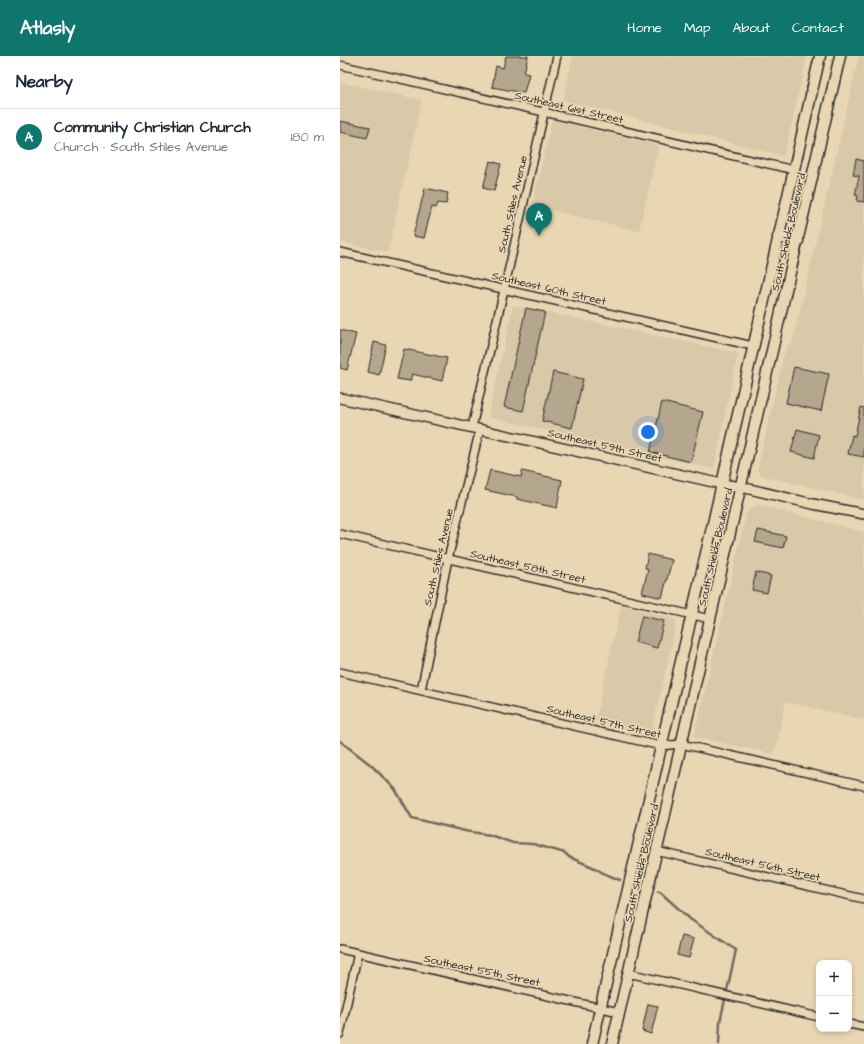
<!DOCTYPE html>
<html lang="en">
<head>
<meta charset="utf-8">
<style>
  :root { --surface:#fff; --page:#f6f6f7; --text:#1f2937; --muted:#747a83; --line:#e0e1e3; --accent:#0f766e }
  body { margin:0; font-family:"Architects Daughter",sans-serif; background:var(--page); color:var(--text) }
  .controls { position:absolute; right:12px; bottom:12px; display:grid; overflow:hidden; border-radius:8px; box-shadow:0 2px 6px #0003 }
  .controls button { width:36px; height:36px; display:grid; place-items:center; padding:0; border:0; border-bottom:1px solid var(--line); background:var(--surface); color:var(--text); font:20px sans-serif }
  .you { position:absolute; left:308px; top:376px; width:14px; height:14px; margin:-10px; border:3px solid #fff; border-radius:50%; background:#1a73e8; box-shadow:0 0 0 6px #1a73e833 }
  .badge { display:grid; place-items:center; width:26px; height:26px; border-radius:50%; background:var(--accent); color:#fff; font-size:13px; font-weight:700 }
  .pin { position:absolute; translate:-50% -33px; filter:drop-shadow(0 1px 2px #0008) }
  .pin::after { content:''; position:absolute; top:21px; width:14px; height:12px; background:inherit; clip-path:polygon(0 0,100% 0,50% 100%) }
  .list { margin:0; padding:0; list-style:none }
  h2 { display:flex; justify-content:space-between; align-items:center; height:52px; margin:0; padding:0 16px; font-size:17px }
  h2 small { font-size:13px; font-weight:400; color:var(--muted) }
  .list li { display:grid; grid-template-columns:26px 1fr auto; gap:12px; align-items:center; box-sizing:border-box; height:56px; padding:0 16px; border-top:1px solid var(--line) }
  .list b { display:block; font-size:15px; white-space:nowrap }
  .list p { margin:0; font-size:13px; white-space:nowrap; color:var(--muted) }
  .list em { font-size:13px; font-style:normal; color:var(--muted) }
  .map { position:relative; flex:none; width:524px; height:988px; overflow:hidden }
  header { display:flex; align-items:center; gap:24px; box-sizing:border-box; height:56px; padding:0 20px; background:var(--accent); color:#fff }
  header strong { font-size:19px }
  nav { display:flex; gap:22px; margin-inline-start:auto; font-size:14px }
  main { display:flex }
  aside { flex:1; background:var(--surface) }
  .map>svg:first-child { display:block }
  .built { fill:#d9c9a9 }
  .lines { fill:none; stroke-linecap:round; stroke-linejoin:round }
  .stream { stroke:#726b5e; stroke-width:2.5 }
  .building { fill:#b4a78e; stroke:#2b2b2b }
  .minor-casing { stroke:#2b2b2b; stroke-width:10 }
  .secondary-casing { stroke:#2b2b2b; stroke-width:12 }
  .primary-casing { stroke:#2b2b2b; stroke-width:13 }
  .minor { stroke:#e9d7b4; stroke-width:7 }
  .secondary { stroke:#e9d7b4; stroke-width:9 }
  .primary { stroke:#e9d7b4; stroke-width:10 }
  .labels { text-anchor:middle; stroke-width:3.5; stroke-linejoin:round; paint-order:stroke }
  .street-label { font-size:11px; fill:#2b2b2b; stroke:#e9d7b4 }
</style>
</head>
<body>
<header>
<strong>Atlasly</strong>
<nav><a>Home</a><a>Map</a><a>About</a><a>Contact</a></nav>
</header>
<main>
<aside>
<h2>Nearby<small></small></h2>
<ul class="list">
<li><span class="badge">A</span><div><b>Community Christian Church</b><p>Church · South Stiles Avenue</p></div><em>180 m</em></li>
</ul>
</aside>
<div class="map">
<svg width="524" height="988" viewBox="0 0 524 988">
  <rect width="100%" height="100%" fill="#e9d7b4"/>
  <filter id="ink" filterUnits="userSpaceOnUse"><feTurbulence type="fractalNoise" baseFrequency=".025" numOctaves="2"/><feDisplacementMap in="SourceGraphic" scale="8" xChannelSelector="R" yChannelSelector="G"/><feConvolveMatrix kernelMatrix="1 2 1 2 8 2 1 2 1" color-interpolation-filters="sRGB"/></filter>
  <g filter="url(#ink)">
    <path class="built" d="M233 0H467L444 100 223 44Z
      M519 0H524V444L423 420 417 415 446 290 452 288Z
      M0 26 82 44 48 196 0 186Z
      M212 64 319 89 299 175 192 150Z
      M173 249 398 297 374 413 148 361Z
      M419 449 524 476V664L446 646 434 698 354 681 407 455 412 451Z
      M281 549 332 562 337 566 311 678 255 665Z"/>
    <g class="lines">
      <path class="stream" d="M0 685 31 709 55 733 72 762 125 775 150 779 173 787 193 788 225 797 229 801 255 812 263 817 280 824
        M318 836H320L350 863 396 894 380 966 379 988"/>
    </g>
    <path class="building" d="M166 0H188L184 17 189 18 184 37 152 31 156 10 163 12Z
      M0 65 30 71 27 82 0 76Z
      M516 103 524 105V146L517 145 518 140 515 139 519 120 513 119Z
      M150 105 161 108 154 135 143 132Z
      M85 132 108 137 106 148 98 147 96 152 92 151 84 182 73 180Z
      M186 252 205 256 183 355 164 351Z
      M0 274 16 278 7 314 0 312Z
      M34 286 46 289 39 319 28 316Z
      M64 293 107 302 102 325 72 318 70 325 57 323Z
      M454 311 489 318 481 355 446 347Z
      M213 316 243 323 232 372 202 365Z
      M322 346 363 356 351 406 310 396Z
      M521 351 524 352V401L508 398 512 379 515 380Z
      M457 373 479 379 474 402 451 396Z
      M150 414 181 421 182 415 222 424 217 452 177 443V441L145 434Z
      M418 474 446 480 443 492 415 486Z
      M308 498 332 504 322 542 302 537 308 513 305 512Z
      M416 516 431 520 427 537 412 534Z
      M302 560 324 565 317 592 295 586Z
      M342 880 354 883 349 902 337 899Z
      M308 948 318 950 311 978 302 975Z"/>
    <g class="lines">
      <g class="minor-casing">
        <path id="minor" d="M0 9 454 114
          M0 196 413 290
          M132 371 164 234 217 0
          M0 478 370 563
          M0 616 321 690 341 688 524 730
          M81 634 108 503 140 373
          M316 795 524 843
          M0 893 279 956
          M288 917 479 961
          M509 968 524 971
          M0 978 18 897"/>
      </g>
      <g class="secondary-casing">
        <path id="secondary" d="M0 342 382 428 401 431 473 448 524 458"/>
      </g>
      <g class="primary-casing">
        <path id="primary" d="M438 181 458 185
          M252 988 365 502 480 0
          M272 988 500 0"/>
      </g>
      <use href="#minor" class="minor"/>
      <use href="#secondary" class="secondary"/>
      <use href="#primary" class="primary"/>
    </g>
  </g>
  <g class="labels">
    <g class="street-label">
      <text transform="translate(229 51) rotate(13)" y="4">Southeast 61st Street</text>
      <text transform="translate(172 148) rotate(-77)" y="4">South Stiles Avenue</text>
      <text transform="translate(448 176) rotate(-77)" y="4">South Shields Boulevard</text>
      <text transform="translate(209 232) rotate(13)" y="4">Southeast 60th Street</text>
      <text transform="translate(265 389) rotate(13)" y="4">Southeast 59th Street</text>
      <text transform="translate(375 491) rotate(-77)" y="4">South Shields Boulevard</text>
      <text transform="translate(98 501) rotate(-77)" y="4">South Stiles Avenue</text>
      <text transform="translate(188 510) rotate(13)" y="4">Southeast 58th Street</text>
      <text transform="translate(264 665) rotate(13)" y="4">Southeast 57th Street</text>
      <text transform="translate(301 807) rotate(-77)" y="4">South Shields Boulevard</text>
      <text transform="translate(423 808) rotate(13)" y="4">Southeast 56th Street</text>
      <text transform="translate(142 914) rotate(12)" y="4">Southeast 55th Street</text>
    </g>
  </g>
</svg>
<div class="controls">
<button>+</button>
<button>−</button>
</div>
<div class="you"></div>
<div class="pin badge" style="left:199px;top:180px">A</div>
</div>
</main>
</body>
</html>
